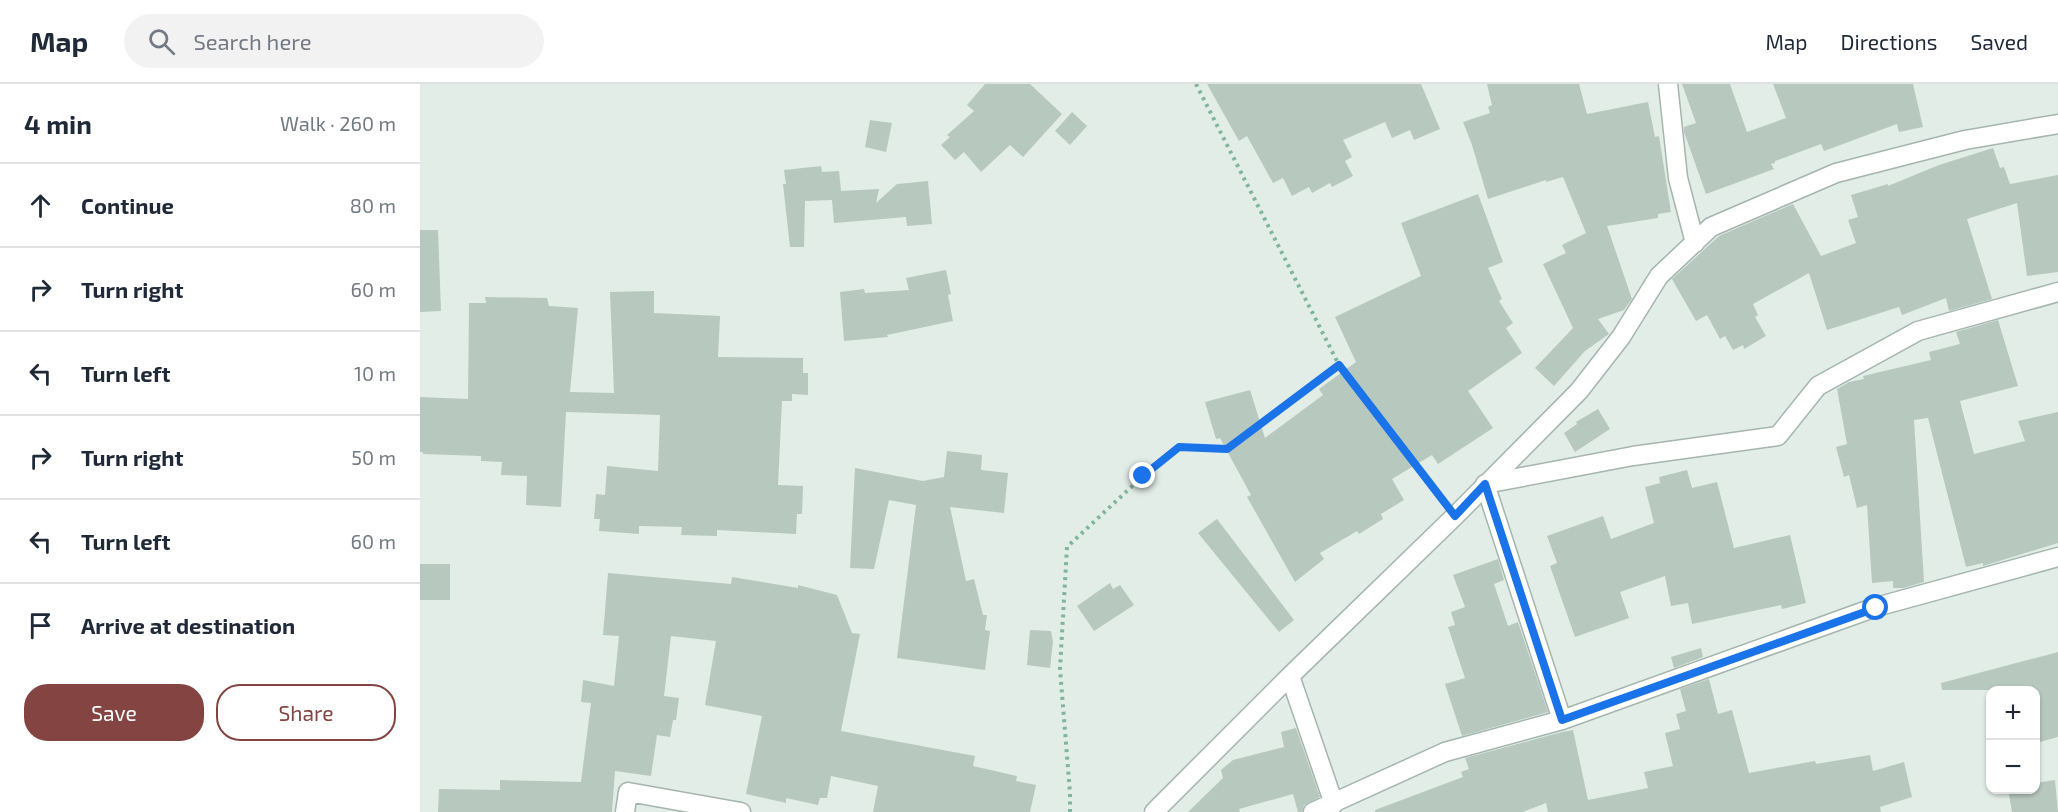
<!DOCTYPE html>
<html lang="en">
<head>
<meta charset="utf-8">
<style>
  :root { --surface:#fff; --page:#f2f2f3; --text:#1f2937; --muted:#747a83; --line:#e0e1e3; --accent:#834442 }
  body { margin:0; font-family:"Exo 2",sans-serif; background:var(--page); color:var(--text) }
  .controls { position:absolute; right:18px; bottom:18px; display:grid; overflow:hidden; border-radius:12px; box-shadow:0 2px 4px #0004 }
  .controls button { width:54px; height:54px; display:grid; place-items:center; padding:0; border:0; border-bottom:2px solid var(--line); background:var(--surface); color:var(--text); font:30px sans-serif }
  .stop { position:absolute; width:18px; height:18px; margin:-14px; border:4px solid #1a73e8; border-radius:50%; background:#fff }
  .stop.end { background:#1a73e8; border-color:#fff; box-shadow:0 2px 6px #0008 }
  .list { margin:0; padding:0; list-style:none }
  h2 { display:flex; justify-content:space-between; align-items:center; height:78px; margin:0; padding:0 24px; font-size:26px }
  h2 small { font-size:20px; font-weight:400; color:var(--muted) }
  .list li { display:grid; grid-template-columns:39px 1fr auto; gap:18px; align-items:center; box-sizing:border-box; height:84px; padding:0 24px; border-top:2px solid var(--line) }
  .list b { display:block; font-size:22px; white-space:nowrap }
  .list em { font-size:20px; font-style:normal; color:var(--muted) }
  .actions { display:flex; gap:12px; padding:18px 24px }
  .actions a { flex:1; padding:14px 0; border:2px solid var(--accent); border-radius:24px; text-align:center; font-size:21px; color:var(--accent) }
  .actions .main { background:var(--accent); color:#fff }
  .icon { flex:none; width:33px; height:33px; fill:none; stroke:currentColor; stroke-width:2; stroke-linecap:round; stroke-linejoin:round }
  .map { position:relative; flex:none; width:1638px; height:728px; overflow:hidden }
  header { display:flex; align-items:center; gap:36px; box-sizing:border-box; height:84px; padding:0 30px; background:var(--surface); border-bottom:2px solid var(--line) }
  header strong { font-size:28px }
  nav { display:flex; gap:33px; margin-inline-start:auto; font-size:21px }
  .search { width:420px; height:54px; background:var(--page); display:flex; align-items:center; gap:15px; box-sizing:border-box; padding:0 21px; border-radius:33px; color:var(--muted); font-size:22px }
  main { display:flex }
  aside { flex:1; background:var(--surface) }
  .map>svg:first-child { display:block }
  .building { fill:#b7c8bf }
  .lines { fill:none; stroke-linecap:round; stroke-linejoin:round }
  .street-casing { stroke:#a4b6ad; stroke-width:21 }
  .path { stroke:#7fb49d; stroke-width:4; stroke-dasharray:3 4.5; stroke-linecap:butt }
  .street { stroke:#fff; stroke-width:18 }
  .route { stroke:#1a73e8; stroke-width:8 }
</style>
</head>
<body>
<header>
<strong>Map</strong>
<div class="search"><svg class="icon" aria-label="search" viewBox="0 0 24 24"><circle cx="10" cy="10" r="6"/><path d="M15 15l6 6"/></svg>Search here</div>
<nav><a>Map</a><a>Directions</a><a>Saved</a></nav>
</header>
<main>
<aside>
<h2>4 min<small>Walk · 260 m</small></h2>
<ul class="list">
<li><svg class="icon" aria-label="ahead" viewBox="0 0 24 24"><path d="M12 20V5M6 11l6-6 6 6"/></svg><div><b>Continue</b></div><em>80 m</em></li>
<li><svg class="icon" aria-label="right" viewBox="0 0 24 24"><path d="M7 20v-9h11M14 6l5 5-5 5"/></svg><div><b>Turn right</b></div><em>60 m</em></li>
<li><svg class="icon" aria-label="left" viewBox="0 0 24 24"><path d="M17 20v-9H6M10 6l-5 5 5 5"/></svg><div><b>Turn left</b></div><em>10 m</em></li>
<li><svg class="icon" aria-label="right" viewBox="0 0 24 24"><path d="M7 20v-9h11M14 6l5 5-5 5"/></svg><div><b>Turn right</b></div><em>50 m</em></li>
<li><svg class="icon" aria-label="left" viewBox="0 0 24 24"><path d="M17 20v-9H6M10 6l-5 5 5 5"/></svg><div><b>Turn left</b></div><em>60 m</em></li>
<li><svg class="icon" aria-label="arrive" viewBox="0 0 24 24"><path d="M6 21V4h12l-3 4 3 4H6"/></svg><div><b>Arrive at destination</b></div></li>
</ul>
<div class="actions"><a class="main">Save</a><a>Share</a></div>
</aside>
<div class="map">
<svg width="1638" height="728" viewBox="0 0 1638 728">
  <rect width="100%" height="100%" fill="#e2ede7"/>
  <path class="building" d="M565 0H610L642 30 603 73 590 61 561 88 544 68 535 76 521 61 530 53 527 51 554 27 547 21Z
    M787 0H1001L1020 45 994 56 990 46 972 54 965 38 923 56 932 73 925 77 933 92 912 103 910 99 892 109 889 103 872 112 863 94 853 99 827 52 819 57Z
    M1067 0H1159L1167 30 1228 18 1235 53 1239 52 1251 128 1238 130V134L1187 142 1212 215 1204 226 1178 235 1189 250 1165 267 1134 302 1115 284 1153 244 1123 180 1146 169 1142 161 1166 149 1143 93 1126 98V96L1068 115 1052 61 1043 38 1070 29 1068 23 1072 21Z
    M1262 0H1310L1327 48 1366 34 1353 0H1493L1503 43 1479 48 1477 40 1404 67 1401 60 1355 77V79L1351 80 1354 85 1286 110 1264 48V43L1276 39Z
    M652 28 667 42 650 61 635 47Z
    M450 36 472 39 466 68 445 63Z
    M1573 64 1580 84 1584 83 1590 100 1638 91V188L1607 192 1597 119 1547 135 1572 215 1529 227 1526 214 1482 231 1479 223 1407 246 1389 189 1333 220 1338 231 1335 233 1346 252 1324 265 1323 261 1313 266 1305 252 1300 255 1287 231 1276 237 1252 195 1299 152 1373 120 1401 172 1436 159 1428 136 1438 133 1431 111 1468 100V102L1519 81Z
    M401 82 402 88 419 87 421 107 459 105 456 119 477 100 508 97 512 140 487 142 486 133 414 139 412 116 385 117 384 163H370L363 100H366L364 86Z
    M1058 110 1083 178 1068 184 1082 215 1079 217 1093 239 1086 244 1102 269 1048 307 1073 344 1018 380 1012 371 972 395 984 416 961 430 963 435 939 450 937 447 900 469 904 475 875 498 827 413 831 411 800 354 796 355 785 318 830 306 845 354 903 311 899 305 936 278 915 233 1001 192 981 139Z
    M0 146H18L21 227 0 228Z
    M526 186 531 210 528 211 533 237 467 251 468 253 424 257 420 208 444 205 445 209 489 206 486 194Z
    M234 207V229L300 232 298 273 383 274V289H388V311L372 310V317H362L358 401 383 402 382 430H377L376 450 297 446V452L261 451 262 443 219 442V450L179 447 180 435H174L176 410 185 411 187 382 238 387 240 331 146 328 141 423 106 421 107 392 81 391 82 378 61 377V372L3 370V368H0V313L48 315 49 219H66L65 213 127 214 129 222 158 224 150 308 194 309 190 208Z
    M1578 236 1598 302 1540 317 1554 370 1605 357 1598 337 1638 328V459L1563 482V479L1546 483 1508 334 1494 336 1504 498 1483 504H1473V497L1452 499 1447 421 1437 424 1429 391 1424 393 1416 363 1427 360 1417 305 1429 298 1444 295 1443 292 1511 276 1509 268 1540 260 1536 248Z
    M1178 325 1190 345 1155 368 1144 349 1157 340 1156 338Z
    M527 367 562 371 561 386 588 389 584 429 530 423 546 497 554 495 563 531H567L565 546 570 547 565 586 477 574 496 421 469 416 454 485 430 484 435 384 503 397 524 393Z
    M1267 386 1272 404 1297 398 1314 464 1370 451 1386 519 1362 525 1361 521 1272 540 1268 519 1251 522 1245 492 1200 508 1209 534 1155 553 1130 482 1137 479 1127 452 1183 432 1191 455 1234 439 1225 403 1240 399 1239 393Z
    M797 435 874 536 859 548 778 449Z
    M1078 475 1084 496 1074 500 1088 542 1098 538 1128 628 1042 652 1025 600 1045 594 1028 543 1035 541 1031 528 1045 523 1033 491Z
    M0 480H30V516H0Z
    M188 489 311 500 312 493 378 504V501L417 511 432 549 440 550 421 647 555 672 553 682 597 692 596 697 616 701 610 728H453L458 702 411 692 407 714H400L398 721 366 714V719L326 710 342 632 285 621 296 557 251 552 244 612 259 614 256 636H253L250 653 237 651 231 692 195 687 192 728H18L19 705 80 706V696L161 698 171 619 161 618 163 596 194 602 199 552 183 551Z
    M690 499 693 505 700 501 714 521 674 547 657 522Z
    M610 546 631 547 633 558 630 584 607 581Z
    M1281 564 1283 573 1254 584 1251 573Z
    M1638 568V653L1616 659V606H1522L1521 599Z
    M1289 595 1298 630 1312 626 1329 689 1395 677 1396 680 1450 671 1453 687 1484 678 1492 713 1460 723 1461 728H1128L1126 719 1103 728H955V726L1043 693 1041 688 1049 685 1045 674 1142 648 1153 646 1168 716 1228 704 1224 688 1253 682 1245 649 1260 645 1256 630 1266 627 1260 605Z
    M876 644 900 713 884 721 882 728H878L873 710 819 725 820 728H768L803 694 801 686 813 676 864 663 861 648Z
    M1635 696 1638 728H1592L1588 705H1616V699Z"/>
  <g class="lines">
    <g class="street-casing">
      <path id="street" d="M1248 0 1258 94 1275 159
        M870 592 914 720
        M1142 636 1065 400 1213 372 1358 352 1398 302 1498 247 1638 208
        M205 728 208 708 321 728
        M734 728 870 592 1035 432 1159 307 1201 253 1239 192 1291 143 1416 89 1545 56 1638 40
        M893 728 1025 668 1142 636 1456 523 1638 473"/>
    </g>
    <path class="path" d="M776 0 919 281
      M650 728V709L640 585 647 463 723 392 759 363 807 365 919 281 1023 416"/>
    <use href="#street" class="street"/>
  </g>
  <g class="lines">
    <path class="route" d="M723 392 759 363 807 365 919 281 1035 432 1065 400 1142 636 1456 524"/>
  </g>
</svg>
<div class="controls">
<button>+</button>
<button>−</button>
</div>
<div class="stop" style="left:1456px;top:524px"></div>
<div class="stop end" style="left:723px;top:392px"></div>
</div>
</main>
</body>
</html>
